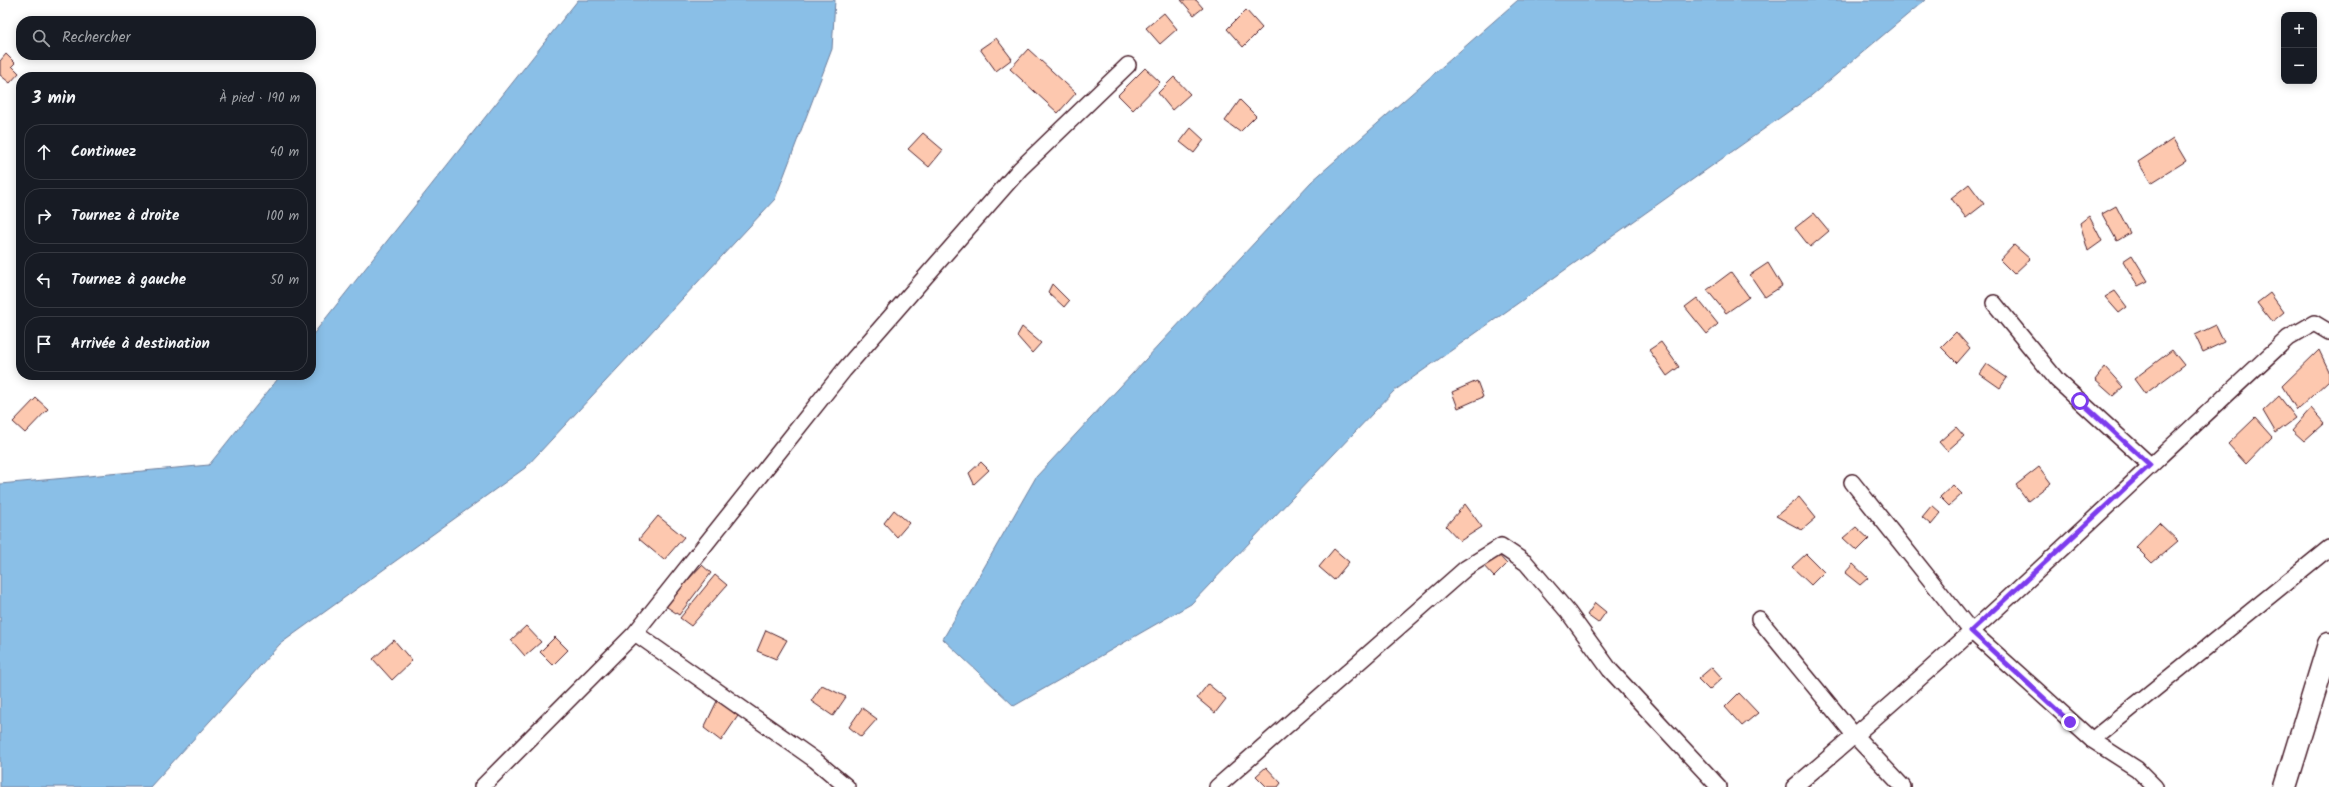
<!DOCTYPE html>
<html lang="fr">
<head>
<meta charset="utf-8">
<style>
  :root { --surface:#171b24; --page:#20242c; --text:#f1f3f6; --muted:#9ea1a6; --line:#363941 }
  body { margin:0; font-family:Kalam,sans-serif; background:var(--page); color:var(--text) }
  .controls { position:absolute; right:12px; top:12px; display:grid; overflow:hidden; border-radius:8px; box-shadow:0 2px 10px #0003 }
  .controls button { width:36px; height:36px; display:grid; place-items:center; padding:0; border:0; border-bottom:1px solid var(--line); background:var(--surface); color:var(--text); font:20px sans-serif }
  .stop { position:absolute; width:12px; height:12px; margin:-9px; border:3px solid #7c3aed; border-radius:50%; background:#fff }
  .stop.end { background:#7c3aed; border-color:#fff; box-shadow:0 1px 4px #0008 }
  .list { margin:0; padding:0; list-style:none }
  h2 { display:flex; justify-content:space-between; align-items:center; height:52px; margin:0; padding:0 16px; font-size:17px }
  h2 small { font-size:13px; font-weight:400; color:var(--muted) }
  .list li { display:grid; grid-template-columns:26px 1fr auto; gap:12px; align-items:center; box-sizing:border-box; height:56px; margin:0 8px 8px; padding:0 8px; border:1px solid var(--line); border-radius:16px }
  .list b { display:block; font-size:15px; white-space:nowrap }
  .list em { font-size:13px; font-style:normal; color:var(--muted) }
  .icon { flex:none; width:22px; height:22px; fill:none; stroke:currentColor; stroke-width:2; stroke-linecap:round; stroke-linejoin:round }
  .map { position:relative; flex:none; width:2329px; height:787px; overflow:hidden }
  .search { position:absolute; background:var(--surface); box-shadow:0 2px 10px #0003; left:16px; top:16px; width:300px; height:44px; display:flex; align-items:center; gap:10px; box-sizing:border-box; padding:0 14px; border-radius:16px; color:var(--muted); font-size:15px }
  .panel { position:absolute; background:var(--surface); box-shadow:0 2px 10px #0003; left:16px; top:72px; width:300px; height:308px; border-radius:16px }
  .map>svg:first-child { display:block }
  .water { fill:#8abfe7; stroke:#707f9c }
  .building { fill:#fdc8af; stroke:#4a1f2b }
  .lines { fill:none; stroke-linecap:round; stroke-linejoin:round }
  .street-casing { stroke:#4a1f2b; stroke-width:18 }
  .secondary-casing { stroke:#4a1f2b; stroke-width:25 }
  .street { stroke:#fff; stroke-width:15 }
  .secondary { stroke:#fff; stroke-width:22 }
  .route { stroke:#7c3aed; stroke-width:5 }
</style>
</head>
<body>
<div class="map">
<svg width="2329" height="787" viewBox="0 0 2329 787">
  <rect width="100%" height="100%" fill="#fff"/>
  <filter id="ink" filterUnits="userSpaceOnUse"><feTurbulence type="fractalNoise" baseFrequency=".025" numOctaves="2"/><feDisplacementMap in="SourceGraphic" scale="8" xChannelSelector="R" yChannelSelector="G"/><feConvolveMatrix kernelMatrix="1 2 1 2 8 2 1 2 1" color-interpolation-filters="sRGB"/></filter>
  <g filter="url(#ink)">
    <path class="water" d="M578 0H835L832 49 775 199 525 468 280 644 150 787H0V484L209 465 281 375H311V337Z
      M1518 0H1925L1812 95 1394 391 1191 604 1014 706 943 639 1036 477 1311 182Z"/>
    <path class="building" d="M1181 0H1196L1203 8 1194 15Z
      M1246 10 1262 28 1243 47 1227 29Z
      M1164 13 1177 29 1160 44 1146 28Z
      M996 38 1012 59 996 71 980 49Z
      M1028 49 1076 93 1058 113 1010 69Z
      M6 54 15 63 12 66 19 73 10 83 0 75V61Z
      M1145 68 1160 82 1133 110 1118 95Z
      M1174 77 1190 94 1172 110 1158 93Z
      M1240 100 1256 116 1240 132 1225 121Z
      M1191 128 1204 140 1194 153 1180 142Z
      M923 133 943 150 929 167 908 149Z
      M2173 139 2186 161 2151 183 2138 162Z
      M1969 184 1984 204 1966 218 1951 198Z
      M2116 206 2130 233 2117 241 2102 214Z
      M1814 213 1829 231 1810 247 1795 228Z
      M2089 216 2102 241 2088 251 2080 223Z
      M2014 245 2030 259 2014 274 2000 260Z
      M2132 255 2148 281 2138 286 2123 261Z
      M1768 263 1782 286 1765 297 1750 275Z
      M1731 272 1749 297 1726 313 1707 290Z
      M1052 284 1069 301 1064 307 1048 292Z
      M2115 291 2127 307 2119 313 2105 297Z
      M2270 293 2284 312 2272 322 2257 303Z
      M1697 298 1718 324 1707 334 1685 307Z
      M2216 325 2224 342 2203 352 2195 335Z
      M1022 327 1041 343 1032 353 1017 336Z
      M1956 332 1970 348 1957 363 1941 347Z
      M1661 342 1679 367 1667 376 1649 350Z
      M2172 350 2184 365 2145 394 2134 379Z
      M2319 350 2329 371V380L2297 410 2282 386Z
      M1987 364 2007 378 2000 388 1980 374Z
      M2105 367 2123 387 2113 396 2095 380Z
      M1477 381 1483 397 1458 408 1452 392Z
      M2279 396 2296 418 2276 433 2263 411Z
      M36 398 48 409 25 433 13 422Z
      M2311 408 2324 423 2304 441 2292 430Z
      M2255 418 2272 437 2246 464 2228 444Z
      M1956 427 1964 436 1947 451 1939 442Z
      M981 462 989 470 974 484 969 473Z
      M2039 467 2051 483 2028 501 2016 485Z
      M1953 485 1962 494 1949 506 1940 497Z
      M1799 497 1816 518 1802 530 1776 516Z
      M1465 504 1482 527 1460 541 1446 526Z
      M1932 505 1941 513 1931 525 1922 517Z
      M894 510 909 523 897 537 884 523Z
      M658 516 684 537 664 560 639 539Z
      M2159 523 2178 541 2152 563 2136 547Z
      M1856 527 1869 539 1857 551 1843 538Z
      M1334 549 1349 562 1334 580 1319 567Z
      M1494 550 1507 564 1494 577 1481 563Z
      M1806 554 1824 572 1811 585 1792 567Z
      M1853 564 1868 578 1860 585 1845 573Z
      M702 565 711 573 679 615 664 605Z
      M715 575 727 585 691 626 680 618Z
      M1595 603 1606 612 1598 623 1587 615Z
      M526 626 541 642 525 656 511 640Z
      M766 630 787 640 776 659 757 651Z
      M555 637 568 650 553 665 540 652Z
      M394 640 412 661 392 680 373 659Z
      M1712 667 1722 678 1709 690 1698 679Z
      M1208 684 1226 699 1215 713 1197 698Z
      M822 685 846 697 833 716 811 701Z
      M1739 693 1758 713 1742 726 1725 707Z
      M717 701 740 713 721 741 704 728Z
      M862 708 877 719 861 737 849 727Z
      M1266 767 1281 783 1278 787H1267L1256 776Z"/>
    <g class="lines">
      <g class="street-casing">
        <path id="street" d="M1994 303 2057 380 2150 465
          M1852 482 1971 631 2092 740 2137 769 2155 787
          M1759 619 1855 736 1903 787
          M635 633 815 760 847 787
          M2092 740 2329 548
          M482 787 635 633 844 370 919 284 1020 169 1128 65
          M1217 787 1466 568 1501 546 1526 563 1568 612 1610 670 1719 787
          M1794 787C1965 644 2125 488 2288 338L2314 323 2329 332"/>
      </g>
      <g class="secondary-casing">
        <path id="secondary" d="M2285 787 2329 644"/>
      </g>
      <use href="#street" class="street"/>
      <use href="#secondary" class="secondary"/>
    </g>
  </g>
  <g class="lines" filter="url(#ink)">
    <path class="route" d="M2070 722 1971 631 2150 465 2080 401"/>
  </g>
</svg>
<div class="controls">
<button>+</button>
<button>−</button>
</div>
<div class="stop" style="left:2080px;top:401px"></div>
<div class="stop end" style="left:2070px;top:722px"></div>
<div class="search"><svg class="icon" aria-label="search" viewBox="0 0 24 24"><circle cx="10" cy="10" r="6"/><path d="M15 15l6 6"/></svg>Rechercher</div>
<section class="panel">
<h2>3 min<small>À pied · 190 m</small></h2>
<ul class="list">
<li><svg class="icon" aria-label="ahead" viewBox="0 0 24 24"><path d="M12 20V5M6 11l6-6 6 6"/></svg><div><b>Continuez</b></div><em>40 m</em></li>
<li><svg class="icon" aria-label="right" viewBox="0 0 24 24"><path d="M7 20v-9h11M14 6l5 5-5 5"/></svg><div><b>Tournez à droite</b></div><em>100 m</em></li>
<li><svg class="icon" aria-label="left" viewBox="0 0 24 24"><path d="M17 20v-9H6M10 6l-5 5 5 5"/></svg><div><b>Tournez à gauche</b></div><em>50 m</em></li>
<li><svg class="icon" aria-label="arrive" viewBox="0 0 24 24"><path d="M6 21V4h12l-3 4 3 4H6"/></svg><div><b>Arrivée à destination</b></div></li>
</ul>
</section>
</div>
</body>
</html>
